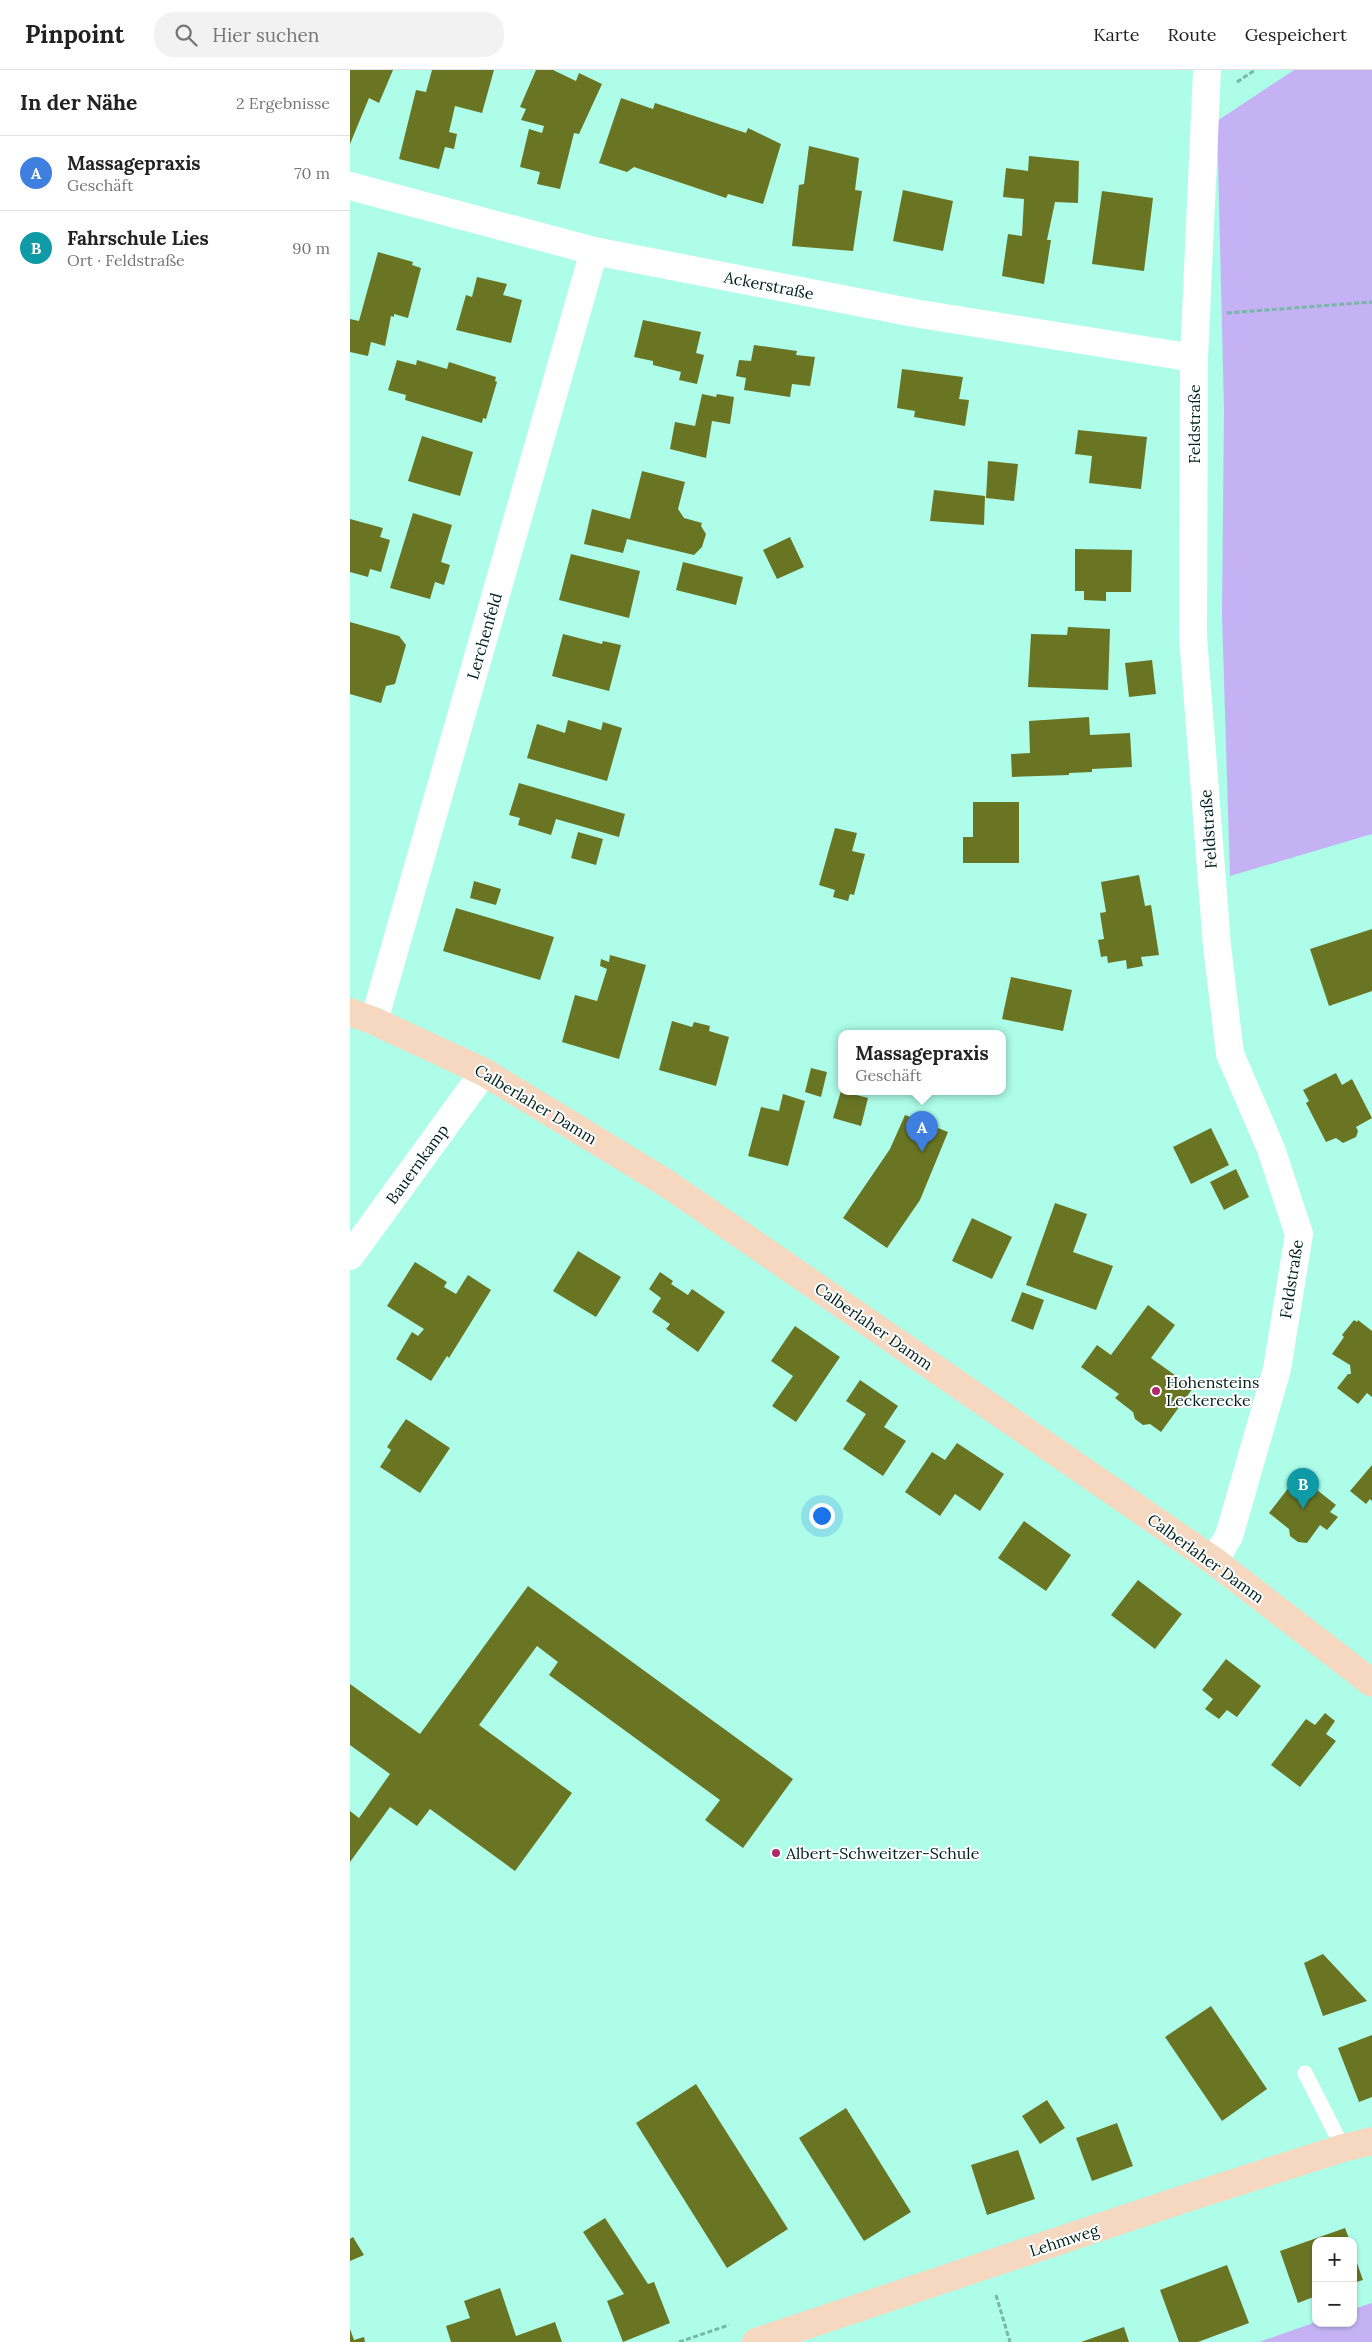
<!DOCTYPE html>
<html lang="de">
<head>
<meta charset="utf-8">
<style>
  :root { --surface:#fff; --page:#f2f2f2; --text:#222; --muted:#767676; --line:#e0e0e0; --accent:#111827 }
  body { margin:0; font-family:Lora,serif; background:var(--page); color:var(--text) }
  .controls { position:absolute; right:15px; bottom:15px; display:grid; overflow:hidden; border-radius:10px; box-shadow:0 1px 4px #0004 }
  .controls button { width:45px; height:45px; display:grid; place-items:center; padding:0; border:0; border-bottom:1px solid var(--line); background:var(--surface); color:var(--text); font:25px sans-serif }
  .you { position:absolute; left:471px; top:1445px; width:18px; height:18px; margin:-12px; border:4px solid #fff; border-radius:50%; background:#1a73e8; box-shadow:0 0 0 8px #1a73e833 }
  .badge { display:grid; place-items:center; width:32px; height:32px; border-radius:50%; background:var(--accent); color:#fff; font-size:16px; font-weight:700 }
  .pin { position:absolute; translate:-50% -41px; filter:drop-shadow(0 1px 2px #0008) }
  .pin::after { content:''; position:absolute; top:26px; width:18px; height:15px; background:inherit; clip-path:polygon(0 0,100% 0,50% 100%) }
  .popup { position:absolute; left:488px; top:960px; width:168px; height:65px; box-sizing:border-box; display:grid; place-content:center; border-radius:10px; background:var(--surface); filter:drop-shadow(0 1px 4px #0005); font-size:16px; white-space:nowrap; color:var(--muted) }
  .popup b { font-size:19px; color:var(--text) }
  .popup::after { content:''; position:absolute; left:50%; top:100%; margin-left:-10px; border:10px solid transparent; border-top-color:var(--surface) }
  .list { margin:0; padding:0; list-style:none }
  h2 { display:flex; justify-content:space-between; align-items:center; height:65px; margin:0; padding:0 20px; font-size:21px }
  h2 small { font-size:16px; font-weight:400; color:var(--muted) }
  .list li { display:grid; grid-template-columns:32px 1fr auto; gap:15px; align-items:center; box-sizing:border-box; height:75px; padding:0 20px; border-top:1px solid var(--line) }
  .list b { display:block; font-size:19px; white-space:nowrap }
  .list p { margin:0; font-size:16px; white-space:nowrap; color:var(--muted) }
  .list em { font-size:16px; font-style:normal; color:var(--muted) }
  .icon { flex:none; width:28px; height:28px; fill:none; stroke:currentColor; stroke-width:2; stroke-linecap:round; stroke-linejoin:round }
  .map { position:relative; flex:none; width:1022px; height:2272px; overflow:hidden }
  header { display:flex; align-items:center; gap:30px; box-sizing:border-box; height:70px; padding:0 25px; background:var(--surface); border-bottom:1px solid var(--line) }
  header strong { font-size:24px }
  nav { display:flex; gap:28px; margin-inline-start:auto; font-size:18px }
  .search { width:350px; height:45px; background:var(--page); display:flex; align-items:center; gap:12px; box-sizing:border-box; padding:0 18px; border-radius:20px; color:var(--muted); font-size:19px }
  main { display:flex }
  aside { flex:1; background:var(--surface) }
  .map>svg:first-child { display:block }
  .green { fill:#c4b2f5 }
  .building { fill:#6a7524 }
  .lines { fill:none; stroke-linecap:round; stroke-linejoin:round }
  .path { stroke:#76b7a7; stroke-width:3; stroke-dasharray:5 2.5; stroke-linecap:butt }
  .lane { stroke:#fff; stroke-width:15 }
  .street { stroke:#fff; stroke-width:28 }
  .secondary { stroke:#f5d8bf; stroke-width:28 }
  .poi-dot { fill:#b2296a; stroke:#fff; stroke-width:2 }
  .labels { text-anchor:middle; stroke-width:4; stroke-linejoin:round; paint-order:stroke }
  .street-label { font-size:16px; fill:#01231c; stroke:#fff }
  .poi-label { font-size:16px; fill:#01231c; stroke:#fff; text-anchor:start }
</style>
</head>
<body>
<header>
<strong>Pinpoint</strong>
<div class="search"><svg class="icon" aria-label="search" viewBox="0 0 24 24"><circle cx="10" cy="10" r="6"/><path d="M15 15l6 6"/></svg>Hier suchen</div>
<nav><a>Karte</a><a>Route</a><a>Gespeichert</a></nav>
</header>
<main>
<aside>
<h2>In der Nähe<small>2 Ergebnisse</small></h2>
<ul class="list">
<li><span class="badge" style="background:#3f7fe0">A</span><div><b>Massagepraxis</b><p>Geschäft</p></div><em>70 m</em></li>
<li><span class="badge" style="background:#0f9aa8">B</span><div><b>Fahrschule Lies</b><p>Ort · Feldstraße</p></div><em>90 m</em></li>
</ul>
</aside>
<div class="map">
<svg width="1022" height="2272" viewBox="0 0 1022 2272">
  <rect width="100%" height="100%" fill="#adfde9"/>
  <path class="green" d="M944 0H1022V764L880 806 872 545 874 339 867 51Z
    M1022 2233V2272H909L966 2252 1003 2253V2239Z"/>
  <path class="building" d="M0 0H43L29 33 19 28 0 74Z
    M82 0H144L132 43 105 36 99 62 107 64 104 79 95 77 89 99 49 89 66 20 76 22Z
    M186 0H203L226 11 229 3 252 14 229 64 224 63 210 119 187 114 190 102 170 97 179 59 192 63 194 56 171 50 176 39 170 37Z
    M271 28 303 39 305 33 396 63 398 58 431 74 413 134 378 124 376 128 284 97 277 102 249 93Z
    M459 76 509 88 505 120 512 121 503 181 442 176 449 115 454 114Z
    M679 86 729 91 728 133 705 132 697 170H701L694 214 652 206 658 164 672 166 674 129 653 127 656 98 678 101Z
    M553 120 603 131 593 181 543 171Z
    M752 121 803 128 794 201 742 194Z
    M28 182 63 192 62 195 71 198 58 248 44 244V247L41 246 35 276 21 272 18 286 0 282V249L9 251Z
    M127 207 157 214 153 225 172 230 161 273 106 260 116 225 122 227Z
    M293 250 351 262 346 283 354 285 347 314 329 310 331 302 303 295V291L284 287Z
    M404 275 447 281 446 285 465 287 460 316 442 314 440 327 394 320 396 308 386 306 389 290 401 291Z
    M47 290 66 295 67 290 97 299 99 292 146 307 145 311 147 312 136 349 133 348 132 353 55 330 56 325 38 320Z
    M552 299 613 307 609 329 619 330 615 356 564 347 565 341 547 338Z
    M352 324 366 327 367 324 384 327 380 354 362 351 356 388 320 379 325 352 345 356Z
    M728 360 797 367 791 419 739 413 742 386 725 384Z
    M72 366 123 382 110 426 58 411Z
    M638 391 668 394 664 431 636 428Z
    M292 401 335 412 328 439 334 448 352 453 351 456 356 464 352 477 344 485 277 469 273 483 234 474 242 439 280 449Z
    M584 420 635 426 634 455 580 451Z
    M63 443 102 455 91 492 100 495 94 515 85 512 80 529 40 518Z
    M0 449 33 458 30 467 40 470 31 502 20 499 18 507 0 502Z
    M440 467 454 497 427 509 413 480Z
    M725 479 782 480 781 522H756V531L734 530V521H725Z
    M221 484 290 501 279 548 209 530Z
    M333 492 393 507 386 535 326 520Z
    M0 552 49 566 56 575 45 614 36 616 31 633 0 624Z
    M718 557 760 559 758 620 678 617 681 564 717 565Z
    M213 564 252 574 253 571 271 575 259 621 202 606Z
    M802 590 806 624 779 627 775 593Z
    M739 647 740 665 780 663 782 697 742 699V702L719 703V705L662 707 661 684 680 683 679 651Z
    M218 650 251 660 253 652 272 658 257 711 177 688 187 654 215 663Z
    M169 713 275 744 269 767 206 749 201 765 168 755 170 748 159 745Z
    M623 732H669V793H613V767H623Z
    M485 758 507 763 502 781 515 784 504 825 500 824 498 831 483 827 485 820 469 815Z
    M228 762 253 769 246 795 221 788Z
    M789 805 795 836 801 835 809 885 791 887 793 896 777 899 776 890 758 893 757 886 751 887 748 870 754 869 750 843 756 842 751 812Z
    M124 811 151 819 146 835 120 828Z
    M106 838 204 867 190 910 93 881Z
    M1022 859V921L979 936 960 879Z
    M260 885 296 895 269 989 212 972 225 925 247 931 257 899 250 896 251 889 259 892Z
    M661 907 722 920 713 961 652 949Z
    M322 951 342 957 344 952 360 956 359 961 379 967 366 1016 309 1000Z
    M461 998 477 1002 471 1027 455 1022Z
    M986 1003 992 1015 1002 1009 1022 1048 1006 1057 1008 1061 1006 1067 993 1073 986 1068 976 1072 956 1033 959 1031 953 1020Z
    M491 1021 518 1028 511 1056 483 1048Z
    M433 1024 455 1031 438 1096 398 1086 411 1037 429 1041Z
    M555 1045 598 1062 570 1130 537 1178 493 1148 540 1079Z
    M861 1058 879 1095 841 1114 823 1077Z
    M886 1099 899 1127 874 1140 860 1112Z
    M705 1133 737 1144 723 1182 763 1196 746 1240 676 1215Z
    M622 1148 662 1167 642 1209 602 1191Z
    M228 1181 271 1207 246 1247 203 1221Z
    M65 1192 97 1212 94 1217 106 1224 118 1205 141 1220 99 1288 97 1286 81 1311 46 1289 62 1262 68 1266 74 1259 37 1236Z
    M310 1202 323 1211 321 1214 338 1225 342 1219 375 1242 348 1282 316 1259 320 1254 302 1242 311 1228 299 1219Z
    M672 1222 694 1230 683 1260 661 1251Z
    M798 1235 825 1255 801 1288 843 1318 811 1362 800 1354 793 1355 785 1349 783 1342 765 1328 769 1324 731 1297 747 1275 761 1285Z
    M1004 1250 1007 1252 1008 1250 1022 1261V1327L1017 1323 1008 1334 987 1318 998 1304H1001L1000 1295 982 1284 994 1267 992 1265Z
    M445 1256 490 1287 446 1352 422 1336 443 1306 421 1291Z
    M510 1310 548 1336 534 1357 556 1371 533 1406 493 1379 516 1344 496 1331Z
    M56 1349 100 1378 70 1423 30 1397 41 1380 37 1377Z
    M607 1373 654 1404 630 1441 605 1424 590 1446 555 1422 582 1382 595 1390Z
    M1022 1395V1431L1020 1429 1016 1434 1000 1421Z
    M953 1399 967 1409 962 1416 986 1435 980 1442 988 1447 977 1460 970 1455 957 1473 948 1472 940 1466 939 1459 919 1443Z
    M674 1451 721 1485 696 1521 648 1488Z
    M788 1510 832 1544 805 1579 761 1545Z
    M178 1516 443 1709 393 1778 355 1750 370 1730 199 1605 208 1592 187 1576 129 1655 222 1723 165 1801 80 1739 67 1756 40 1737 0 1792V1741L9 1748 40 1704 0 1675V1614L70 1664Z
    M876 1589 911 1616 887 1647 877 1640 869 1649 855 1639 863 1629 852 1620Z
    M975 1643 985 1651 976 1664 986 1671 950 1717 921 1695 956 1649 965 1655Z
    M973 1884 1017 1931 973 1946 954 1893Z
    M861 1936 917 2019 872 2051 815 1967Z
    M1022 1965V2027L1009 2032 988 1978Z
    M346 2014 438 2159 377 2198 286 2053Z
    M697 2030 715 2058 690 2074 672 2046Z
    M496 2038 561 2142 514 2171 449 2068Z
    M767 2053 783 2096 742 2111 726 2068Z
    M668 2080 685 2129 637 2145 621 2095Z
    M255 2148 298 2214 304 2212 320 2253 273 2272 257 2231 274 2224 233 2162Z
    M995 2158 1000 2171H966V2226L948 2233 930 2181Z
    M3 2167 14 2185 0 2191V2169Z
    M1003 2182 1013 2210 1003 2213Z
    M877 2195 899 2253 848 2272H829L810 2220Z
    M150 2218 166 2266 205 2252 212 2272H101L96 2256 120 2248 114 2231Z
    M774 2257 779 2272H731Z
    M0 2259 4 2270 14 2267 15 2272H0Z"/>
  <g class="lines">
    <path class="path" d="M887 12 905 0
      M877 243 1022 232
      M646 2225 660 2272
      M329 2272 379 2255"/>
    <path class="lane" d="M955 2003 993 2078"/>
    <path class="street" d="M857 0 844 288 843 567 867 876 880 984 921 1079 949 1164 927 1299 879 1466 864 1491
      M0 116 244 181 564 243 844 288
      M24 951 244 181
      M0 1186 134 1002"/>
    <path class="secondary" d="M0 942 24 951 134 1002 316 1113 864 1491 1022 1613
      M406 2272 834 2129 993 2078 1022 2071"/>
  </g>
  <g class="poi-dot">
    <circle cx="806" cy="1321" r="5"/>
    <circle cx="426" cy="1783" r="5"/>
  </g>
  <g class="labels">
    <g class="street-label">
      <text transform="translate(419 215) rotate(11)" y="6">Ackerstraße</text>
      <text transform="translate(844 354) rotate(-90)" y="6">Feldstraße</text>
      <text transform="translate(134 566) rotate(-74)" y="6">Lerchenfeld</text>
      <text transform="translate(858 759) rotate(-94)" y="6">Feldstraße</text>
      <text transform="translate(186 1034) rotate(31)" y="6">Calberlaher Damm</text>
      <text transform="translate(67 1094) rotate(-54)" y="6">Bauernkamp</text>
      <text transform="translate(941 1209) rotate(-81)" y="6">Feldstraße</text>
      <text transform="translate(524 1256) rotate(35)" y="6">Calberlaher Damm</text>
      <text transform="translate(856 1488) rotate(36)" y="6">Calberlaher Damm</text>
      <text transform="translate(714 2170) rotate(-18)" y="6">Lehmweg</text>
    </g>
    <g class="poi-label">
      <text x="816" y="1318">Hohensteins<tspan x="816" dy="18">Leckerecke</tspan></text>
      <text x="436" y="1789">Albert-Schweitzer-Schule</text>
    </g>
  </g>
</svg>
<div class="controls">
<button>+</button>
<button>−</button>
</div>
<div class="you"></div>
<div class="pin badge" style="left:572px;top:1082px;background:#3f7fe0">A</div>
<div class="popup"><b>Massagepraxis</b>Geschäft</div>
<div class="pin badge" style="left:953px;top:1439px;background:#0f9aa8">B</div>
</div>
</main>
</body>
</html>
